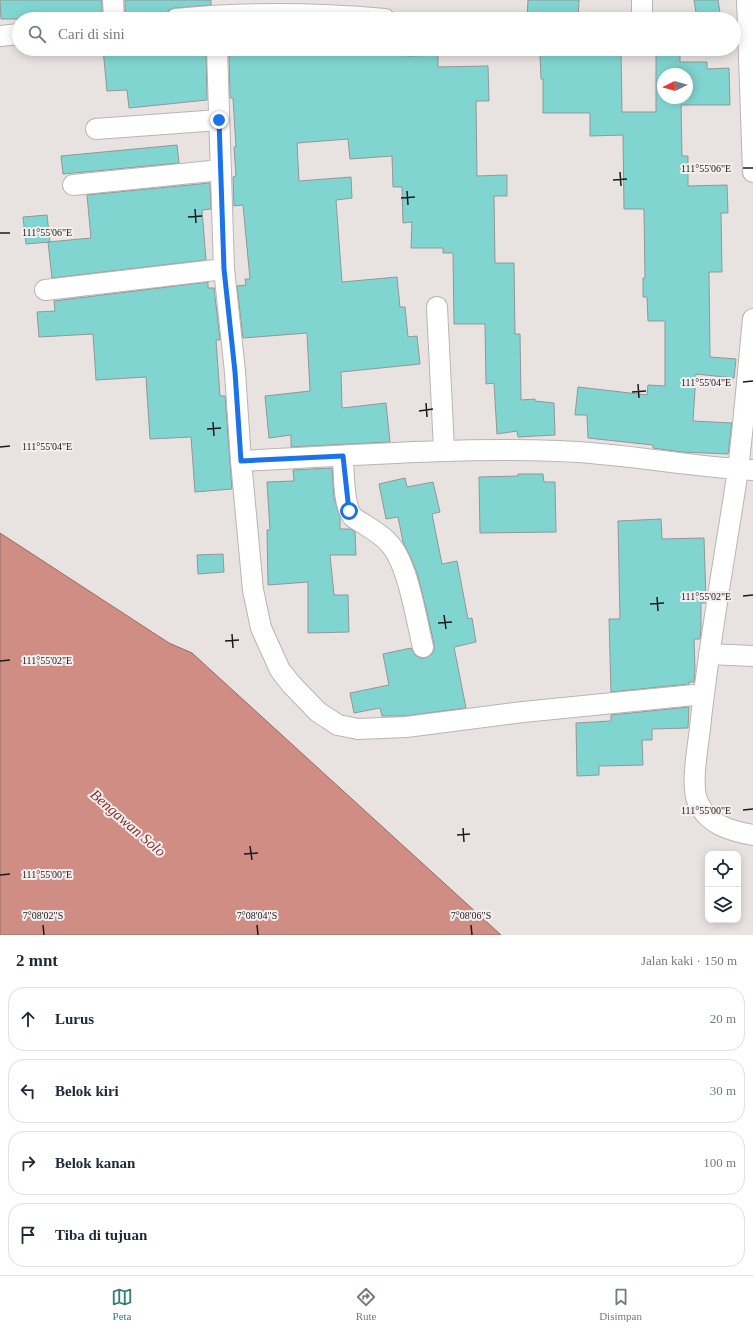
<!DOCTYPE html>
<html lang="id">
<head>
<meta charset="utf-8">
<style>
  :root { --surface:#fff; --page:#f2f2f3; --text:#1f2937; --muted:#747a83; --line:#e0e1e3; --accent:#347c78 }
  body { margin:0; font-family:Georgia,serif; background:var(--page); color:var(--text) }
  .controls { position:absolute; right:12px; bottom:12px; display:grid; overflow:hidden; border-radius:8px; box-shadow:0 2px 10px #0003 }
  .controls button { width:36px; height:36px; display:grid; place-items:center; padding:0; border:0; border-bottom:1px solid var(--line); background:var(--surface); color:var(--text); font:20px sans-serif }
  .compass { position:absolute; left:657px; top:68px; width:36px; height:36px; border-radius:50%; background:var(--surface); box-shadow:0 2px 10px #0003; rotate:265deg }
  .stop { position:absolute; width:12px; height:12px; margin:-9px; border:3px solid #1a73e8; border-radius:50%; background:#fff }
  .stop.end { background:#1a73e8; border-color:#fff; box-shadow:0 1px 4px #0008 }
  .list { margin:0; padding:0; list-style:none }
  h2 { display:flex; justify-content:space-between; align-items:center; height:52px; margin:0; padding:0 16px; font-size:17px }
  h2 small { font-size:13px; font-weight:400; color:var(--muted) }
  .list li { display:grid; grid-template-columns:26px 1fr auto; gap:12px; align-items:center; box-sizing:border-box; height:64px; margin:0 8px 8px; padding:0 8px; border:1px solid var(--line); border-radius:16px }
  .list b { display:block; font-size:15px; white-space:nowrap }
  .list em { font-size:13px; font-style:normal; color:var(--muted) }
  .icon { flex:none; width:22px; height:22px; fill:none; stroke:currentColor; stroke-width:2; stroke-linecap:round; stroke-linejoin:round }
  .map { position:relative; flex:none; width:753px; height:935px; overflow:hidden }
  .search { position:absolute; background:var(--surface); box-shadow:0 2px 10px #0003; left:12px; right:12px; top:12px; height:44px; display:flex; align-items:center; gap:10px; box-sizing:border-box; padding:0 14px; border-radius:22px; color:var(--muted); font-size:15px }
  .sheet { height:340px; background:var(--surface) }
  nav { display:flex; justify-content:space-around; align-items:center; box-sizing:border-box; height:56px; border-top:1px solid var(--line); background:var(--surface); font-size:11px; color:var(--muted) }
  nav a { display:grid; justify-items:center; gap:2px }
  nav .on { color:var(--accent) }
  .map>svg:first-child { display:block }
  .water { fill:#cf8d84; stroke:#996a64 }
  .building { fill:#81d5d0; stroke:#929797; fill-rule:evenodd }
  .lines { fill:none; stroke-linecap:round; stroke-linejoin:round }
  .street-casing { stroke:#bab5b4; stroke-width:22 }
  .street { stroke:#fff; stroke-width:20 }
  .route { stroke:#1a73e8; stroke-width:5 }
  .ticks { fill:none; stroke:#1c1a1a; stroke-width:1.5 }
  .labels { text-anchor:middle; stroke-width:4; stroke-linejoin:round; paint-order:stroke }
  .water-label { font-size:15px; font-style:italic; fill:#84342d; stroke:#f5efef }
  .ticks-label { font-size:10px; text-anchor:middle; fill:#1c1a1a; stroke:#f5efef; stroke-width:4; stroke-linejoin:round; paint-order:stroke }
</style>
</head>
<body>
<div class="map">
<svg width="753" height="935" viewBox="0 0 753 935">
  <rect width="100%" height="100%" fill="#e8e2e1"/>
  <path class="water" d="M0 533 169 643 192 653 501 935H0Z"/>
  <path class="building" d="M0 0H102V19H1Z
    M125 0H211V5L175 8 169 10 166 14 165 18 125 19Z
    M528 0H579L578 19H527Z
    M694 0H718L721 19H697Z
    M103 49H206L207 100 129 108 127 90 107 91Z
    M229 49H407V56L438 55V67L488 66 489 101H476L477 176 507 175V196H494L495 263H514L515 334H520L521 400 535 399V401L554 403 555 435 518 437 517 431 497 434 494 383 486 384 485 324H454L453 253H443V248H411L412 222 403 223 402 187H393L392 156 350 159 348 139 297 143 299 181 351 177 352 198 336 200 342 282 397 277 400 307H405L408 337 417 336 420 364 341 372 342 408 386 403 390 442 291 447V435L269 438 265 396 310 391 307 333 243 338 237 286 246 285 245 279H250L243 205 234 206 233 177 236 176 234 147H236L233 98H230Z
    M680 52V62H707V69L729 68 730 105H681L682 156H688V186L727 185 728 213H721L722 272H709L710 357 736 359 734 378 696 374 693 421 732 423 728 454 682 452 653 448V445L588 438 587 415H575L578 387 647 395 648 385 665 386V321H648L647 297H643V278H645L644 209H624L623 135 590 136V113H543V79H541L540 55 621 53 622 112H656V53ZM663 74H687V98H663Z
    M177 145 179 163 63 174 61 156Z
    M210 183 211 209 202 210 206 260 52 278 48 242 91 238 87 195Z
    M47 215 50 242 26 244 23 217Z
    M208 282V288H214L220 340H216L220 396H225L232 489 195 492 191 437 150 439 146 377 96 380 93 334 39 337 37 312 55 311 54 301Z
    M332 468 334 498 340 517V529H350L355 532 356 555H330L334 595H348L349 632 308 633V582L268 585 267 530H270L267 482 294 481 293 470Z
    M518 474H543L544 482H555L556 532 480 533 479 477 518 476Z
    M405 478 407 487 433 482 440 512 432 514 442 564 457 561 468 619 472 618 476 642 454 647 466 708 405 716H382L380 708 354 713 350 693 389 685 383 654 411 648 415 655 420 658H425L431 655 434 650V644L425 604 417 573 411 558 403 542 398 517 386 519 379 484Z
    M661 519 662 539 704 538 706 600 705 603H701V628L700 639H694L695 670 694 682H689V684L611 692 609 619H620L618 521Z
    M223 554 224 572 198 574 197 555Z
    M689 707 688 728 652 729V740H642L643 765 599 766V775L577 776 576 723 611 721V715Z"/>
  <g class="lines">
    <g class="street-casing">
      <path id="street" d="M113 0 114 19
        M747 0 753 172
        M176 19C245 12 316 13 385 19
        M642 19V0
        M0 36 19 34
        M217 49 224 269 235 372 241 461 253 590 261 628 280 670 291 684 318 712 338 725 358 729 406 727 523 712 704 694
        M96 129 219 120
        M73 185 221 170
        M45 290 224 269
        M437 307 444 450
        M753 319C748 370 744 420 738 470 725 556 709 641 700 728 698 747 691 782 697 800 706 824 730 831 753 835
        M343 456C344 471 343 506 353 517 364 525 379 532 388 542 408 562 416 619 423 647
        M241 461C346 456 452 447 558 451 623 453 688 467 753 470
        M709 654 753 656"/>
    </g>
    <use href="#street" class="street"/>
  </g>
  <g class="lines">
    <path class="route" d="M219 120 224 269 235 372 241 461 343 456 349 511"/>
  </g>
  <path class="ticks" d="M743 168H753M620 172 621 186M613 180 627 179M407 191 408 205M401 198 415 197M195 209 196 223M188 217 202 216M0 233H10M743 382 753 381M638 384 639 398M632 392 646 391M426 403 427 417M419 411 433 409M213 422 214 436M207 429 221 428M0 447 10 446M743 596 753 595M657 597 658 611M650 604 664 603M444 615 446 629M438 623 452 622M232 634 233 648M225 641 239 640M0 661 10 660M743 810 753 809M463 828 464 842M457 835 470 834M250 846 252 860M244 854 258 853M0 875 10 874M43 925 44 935M257 925 258 935M471 925 472 935"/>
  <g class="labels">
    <g class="water-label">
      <text transform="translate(128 823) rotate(41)" y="5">Bengawan Solo</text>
    </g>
  </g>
  <g class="ticks-label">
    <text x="706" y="172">111°55'06"E</text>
    <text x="47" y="236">111°55'06"E</text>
    <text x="706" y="386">111°55'04"E</text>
    <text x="47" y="450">111°55'04"E</text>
    <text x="706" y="600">111°55'02"E</text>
    <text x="47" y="664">111°55'02"E</text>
    <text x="706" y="814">111°55'00"E</text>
    <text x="47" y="878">111°55'00"E</text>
    <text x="43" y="919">7°08'02"S</text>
    <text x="257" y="919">7°08'04"S</text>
    <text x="471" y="919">7°08'06"S</text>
  </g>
</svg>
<div class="controls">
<button><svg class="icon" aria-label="locate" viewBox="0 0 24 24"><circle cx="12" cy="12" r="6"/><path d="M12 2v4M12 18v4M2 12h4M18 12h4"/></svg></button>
<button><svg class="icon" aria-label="layers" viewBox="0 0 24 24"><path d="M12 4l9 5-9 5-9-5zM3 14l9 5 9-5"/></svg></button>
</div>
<svg class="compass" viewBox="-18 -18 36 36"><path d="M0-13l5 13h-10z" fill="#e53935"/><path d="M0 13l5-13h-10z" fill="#747a83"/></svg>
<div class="stop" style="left:349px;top:511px"></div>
<div class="stop end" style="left:219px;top:120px"></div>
<div class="search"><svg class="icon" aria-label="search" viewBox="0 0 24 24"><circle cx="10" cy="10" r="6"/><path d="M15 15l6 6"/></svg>Cari di sini</div>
</div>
<section class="sheet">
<h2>2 mnt<small>Jalan kaki · 150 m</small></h2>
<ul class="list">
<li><svg class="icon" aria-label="ahead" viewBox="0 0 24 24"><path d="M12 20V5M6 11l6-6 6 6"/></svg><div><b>Lurus</b></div><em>20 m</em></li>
<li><svg class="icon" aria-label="left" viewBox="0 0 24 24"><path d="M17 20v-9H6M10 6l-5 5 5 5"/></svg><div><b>Belok kiri</b></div><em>30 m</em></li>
<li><svg class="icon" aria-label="right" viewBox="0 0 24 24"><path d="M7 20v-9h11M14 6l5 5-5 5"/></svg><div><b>Belok kanan</b></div><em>100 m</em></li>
<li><svg class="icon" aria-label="arrive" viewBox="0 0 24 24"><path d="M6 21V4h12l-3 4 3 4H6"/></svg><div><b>Tiba di tujuan</b></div></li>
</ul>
</section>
<nav>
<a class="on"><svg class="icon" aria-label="map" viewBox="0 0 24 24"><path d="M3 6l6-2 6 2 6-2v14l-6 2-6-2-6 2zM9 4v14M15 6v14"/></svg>Peta</a>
<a><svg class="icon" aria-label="directions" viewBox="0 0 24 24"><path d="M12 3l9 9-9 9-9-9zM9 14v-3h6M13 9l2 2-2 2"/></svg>Rute</a>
<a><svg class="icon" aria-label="saved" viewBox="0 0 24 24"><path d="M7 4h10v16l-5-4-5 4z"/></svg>Disimpan</a>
</nav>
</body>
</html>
